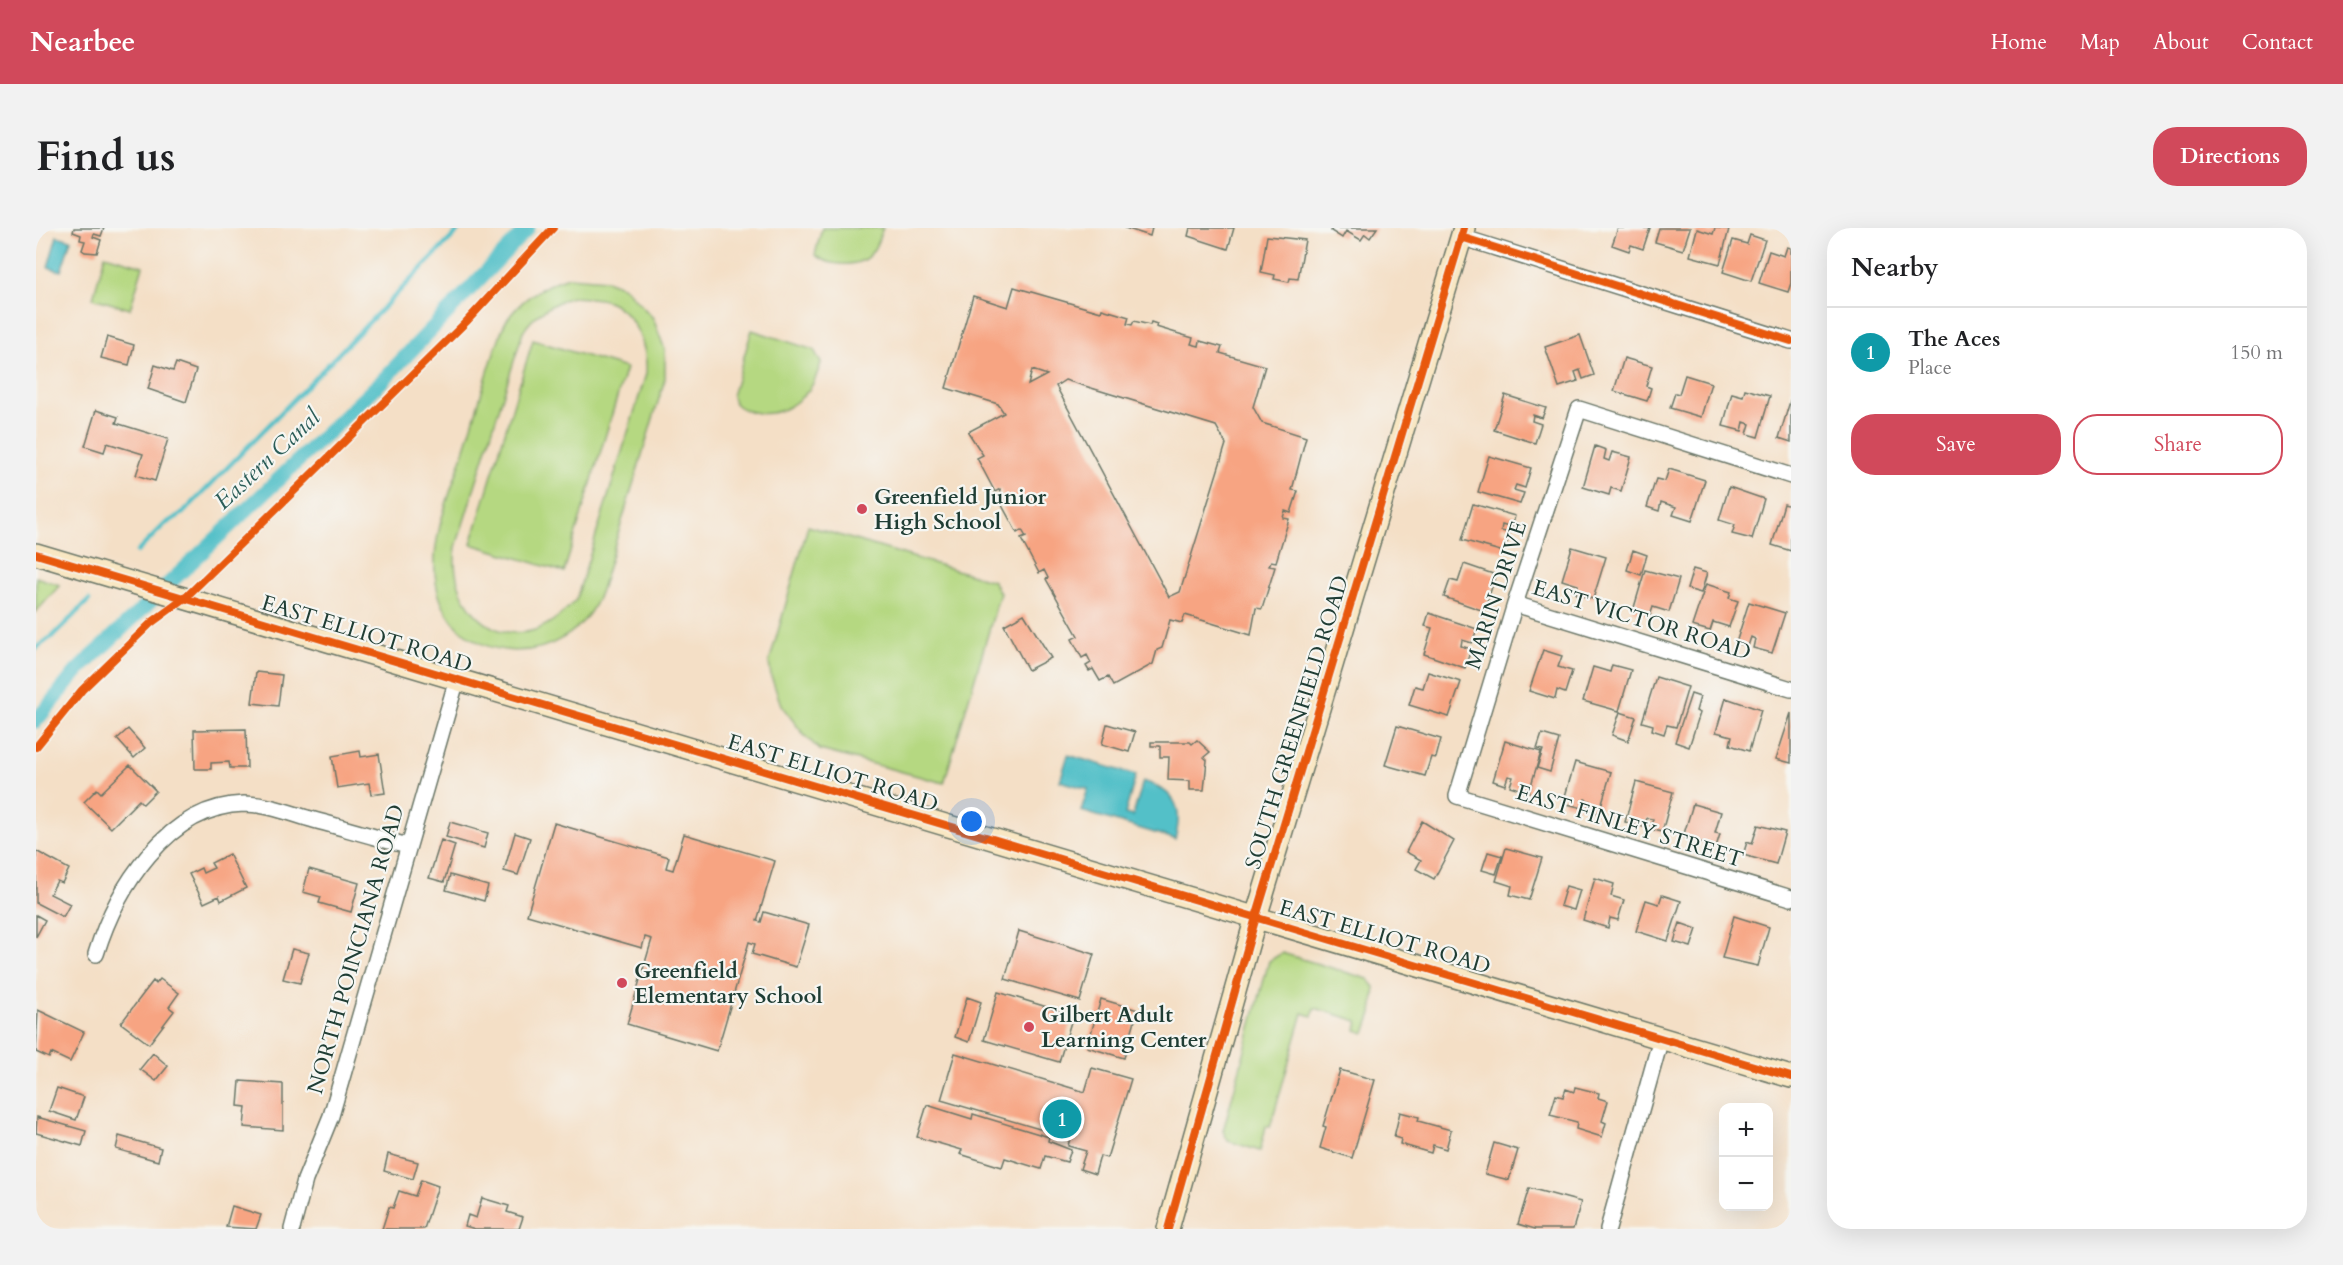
<!DOCTYPE html>
<html lang="en">
<head>
<meta charset="utf-8">
<style>
  :root { --surface:#fff; --page:#f2f2f2; --text:#202124; --muted:#757577; --line:#e0e0e0; --accent:#d1495b }
  body { margin:0; font-family:Cardo,serif; background:var(--page); color:var(--text) }
  .controls { position:absolute; right:18px; bottom:18px; display:grid; overflow:hidden; border-radius:12px; box-shadow:0 6px 24px #0002 }
  .controls button { width:54px; height:54px; display:grid; place-items:center; padding:0; border:0; border-bottom:2px solid var(--line); background:var(--surface); color:var(--text); font:30px sans-serif }
  .you { position:absolute; left:936px; top:594px; width:21px; height:21px; margin:-15px; border:4px solid #fff; border-radius:50%; background:#1a73e8; box-shadow:0 0 0 9px #1a73e833 }
  .badge { display:grid; place-items:center; width:39px; height:39px; border-radius:50%; background:var(--accent); color:#fff; font-size:20px; font-weight:700 }
  .pin { position:absolute; translate:-50% -50%; border:3px solid #fff; box-shadow:0 2px 6px #0006 }
  .list { margin:0; padding:0; list-style:none }
  h2 { display:flex; justify-content:space-between; align-items:center; height:78px; margin:0; padding:0 24px; font-size:26px }
  h2 small { font-size:20px; font-weight:400; color:var(--muted) }
  .list li { display:grid; grid-template-columns:39px 1fr auto; gap:18px; align-items:center; box-sizing:border-box; height:90px; padding:0 24px; border-top:2px solid var(--line) }
  .list b { display:block; font-size:22px; white-space:nowrap }
  .list p { margin:0; font-size:20px; white-space:nowrap; color:var(--muted) }
  .list em { font-size:20px; font-style:normal; color:var(--muted) }
  .actions { display:flex; gap:12px; padding:18px 24px }
  .actions a { flex:1; padding:14px 0; border:2px solid var(--accent); border-radius:24px; text-align:center; font-size:21px; color:var(--accent) }
  .actions .main { background:var(--accent); color:#fff }
  .map { position:relative; flex:none; width:1755px; height:1001px; overflow:hidden; border-radius:24px }
  header { display:flex; align-items:center; gap:36px; box-sizing:border-box; height:84px; padding:0 30px; background:var(--accent); color:#fff }
  header strong { font-size:28px }
  nav { display:flex; gap:33px; margin-inline-start:auto; font-size:21px }
  .intro { display:flex; align-items:center; justify-content:space-between; box-sizing:border-box; height:144px; padding:0 36px }
  h1 { margin:0; font-size:42px }
  .button { padding:15px 27px; border-radius:24px; background:var(--accent); color:#fff; font-size:21px; font-weight:700 }
  main { display:flex; gap:36px; padding:0 36px }
  aside { flex:1; background:var(--surface); border-radius:24px; box-shadow:0 6px 24px #0002 }
  .map>svg:first-child { display:block }
  .green { fill:#b5d881; stroke:#6a8a5a; stroke-width:1.5; fill-rule:evenodd }
  .water { fill:#52c0c8; stroke:#387e7e; stroke-width:1.5 }
  .lines { fill:none; stroke-linecap:round; stroke-linejoin:round }
  .stream { stroke:#52c0c8; stroke-width:4.5 }
  .canal { stroke:#52c0c8; stroke-width:15 }
  .building { fill:#f7a482; fill-rule:evenodd }
  .minor-casing { stroke:#6a7667; stroke-width:18 }
  .secondary-casing { stroke:#6a7667; stroke-width:24 }
  .minor { stroke:#fff; stroke-width:15 }
  .secondary { stroke:#f9e7c3; stroke-width:21 }
  .cycleway-casing { stroke:#f6f6f2; stroke-width:11 }
  .cycleway { stroke:#e8590c; stroke-width:8 }
  .poi-dot { fill:#d1495b; stroke:#f6f6f2; stroke-width:2 }
  .labels { text-anchor:middle; stroke-width:4.5; stroke-linejoin:round; paint-order:stroke }
  .poi-label { font-size:22px; font-weight:bold; fill:#1f3d34; stroke:#f6f6f2; text-anchor:start }
  .street-label { font-size:22px; fill:#1f3d34; stroke:#f6f6f2 }
  .water-label { font-size:24px; font-style:italic; fill:#2c5e59; stroke:#f6f6f2 }
</style>
</head>
<body>
<header>
<strong>Nearbee</strong>
<nav><a>Home</a><a>Map</a><a>About</a><a>Contact</a></nav>
</header>
<div class="intro"><h1>Find us</h1><a class="button">Directions</a></div>
<main>
<div class="map">
<svg width="1755" height="1001" viewBox="0 0 1755 1001">
  <rect width="100%" height="100%" fill="#f6f6f2"/>
  <filter id="ink" filterUnits="userSpaceOnUse"><feTurbulence type="fractalNoise" baseFrequency=".0167" numOctaves="2"/><feDisplacementMap in="SourceGraphic" scale="12" xChannelSelector="R" yChannelSelector="G"/><feConvolveMatrix kernelMatrix="1 2 1 2 8 2 1 2 1" color-interpolation-filters="sRGB"/></filter>
  <filter id="wash" filterUnits="userSpaceOnUse"><feTurbulence type="fractalNoise" baseFrequency=".008" numOctaves="4" result="noise"/><feDisplacementMap in="SourceGraphic" scale="24" xChannelSelector="R" yChannelSelector="G"/><feGaussianBlur stdDeviation="1.35" result="paint"/><feColorMatrix in="noise" values="0 0 0 0 0 0 0 0 0 0 0 0 0 0 0 0 0 1.4 0 .05"/><feComposite in="paint" operator="in"/></filter>
  <g filter="url(#wash)">
    <rect width="100%" height="100%" fill="#f4dfc6"/>
    <path class="green" d="M786 0H847C844 7 841 17 837 23 825 41 794 39 779 27Z
      M69 27 107 38 94 81 57 70Z
      M533 49 570 52 588 59 617 90 629 122V151L565 362C535 449 406 442 399 345 396 302 418 257 430 217 443 176 453 134 469 95 484 71 507 57 533 49ZM536 69C549 70 566 69 578 76 601 91 612 120 610 146L540 372C528 384 516 396 499 402 448 418 412 365 420 319L487 104C498 86 517 75 536 69Z
      M716 102 778 122 785 135C781 145 779 156 771 164 765 171 753 180 744 183 730 188 698 185 696 168Z
      M497 112 590 140 528 344 435 316Z
      M772 298 957 353 964 365 908 555 784 522 768 507 745 477 735 448 733 435Z
      M0 349 24 357 0 384Z
      M1246 725 1332 751 1339 759 1336 785 1329 805 1320 802 1322 793 1279 780 1276 788 1267 785 1234 899 1230 898 1224 923 1192 913 1187 903 1233 733Z"/>
    <path class="water" d="M21 8 35 12 25 43 12 39Z
      M1032 527 1100 547 1089 586 1097 588 1107 553C1139 563 1148 579 1139 611L1045 583 1052 561 1024 553Z"/>
    <g class="lines">
      <path class="stream" d="M101 324 129 296 147 285 425 0
        M0 420 18 407 53 372"/>
      <path class="canal" d="M0 493 41 443 346 153 492 0"/>
    </g>
    <g id="blocks">
      <path class="building" d="M38 0H68L65 8 58 6 57 9 65 12 61 25 49 24 46 22 49 13 44 12 45 7 37 4Z
        M1089 0H1116L1114 8Z
        M1154 0H1198L1192 21 1152 8Z
        M1296 0H1341L1334 10 1329 6 1325 12 1310 3 1306 10 1295 3Z
        M1582 0H1614L1607 21 1595 17 1593 23 1576 17Z
        M1623 0H1654L1647 22 1619 14Z
        M1679 0 1693 1 1684 36 1654 28 1661 1 1677 6Z
        M1714 7 1729 12 1715 53 1687 44 1697 12 1711 16Z
        M1231 8 1269 12 1262 51 1254 50 1253 54 1238 51 1239 47 1225 44Z
        M1751 19 1755 20V55L1752 64 1723 55 1733 23 1748 28Z
        M978 59 1065 84 1066 81 1093 89 1091 96 1096 97 1098 93 1114 97 1115 94 1121 96 1120 99 1157 110 1155 116 1163 118 1164 113 1186 119 1184 125 1229 138 1217 179 1226 195 1270 209 1256 262 1262 263 1255 285 1249 283 1247 290 1253 291 1240 334 1235 333 1233 338 1239 339 1226 381 1220 380 1215 407 1149 387 1146 395 1134 392 1126 420 1121 422 1117 436 1077 458 1072 449 1064 453 1057 441 1053 443 1050 438 1055 435 1051 427 1046 430 1036 411 1042 408 1010 351 1012 350 1008 342 1003 345 985 311 990 309 986 302 981 305 962 270 967 268 964 261 959 264 941 230 947 227 932 204 968 185 962 176 910 160 937 68 972 79ZM996 142 1011 147 992 157ZM1029 152 1180 198 1190 216 1144 364 1133 369 1020 158Z
        M1544 107 1558 147 1547 151 1544 142 1539 144 1542 153 1523 159 1509 119Z
        M71 109 98 117 93 137 65 130Z
        M1588 130 1616 138 1610 158 1615 160 1611 173 1578 163Z
        M140 135 160 142 150 174 112 161 119 137 137 143Z
        M1649 147 1675 155 1665 189 1634 180 1639 165 1643 166Z
        M1709 161 1734 168 1722 209 1711 206 1714 196 1708 194 1706 203 1687 198 1696 165 1707 168Z
        M1469 167 1510 180 1506 190 1497 187 1496 193 1505 196 1499 215 1458 202Z
        M1755 170V214L1743 210Z
        M60 182 82 189 80 195 132 211 119 253 100 247 107 226 71 215 68 224 49 218Z
        M1559 218 1570 222 1568 231 1573 233 1576 224 1595 229 1585 263 1575 260 1573 267 1547 259Z
        M1453 228 1495 240 1489 260 1480 257 1478 262 1488 265 1484 276 1442 264Z
        M1633 241 1669 252 1656 293 1637 287 1640 279 1625 274 1623 283 1611 279 1620 251 1629 253Z
        M1693 259 1728 271 1716 311 1696 306 1699 297 1683 292Z
        M1437 276 1479 288 1476 300 1466 297 1465 303 1474 305 1468 324 1426 312Z
        M1748 276 1755 278V323L1736 317Z
        M1536 319 1570 329 1557 371 1540 366 1542 357 1526 352Z
        M1597 322 1611 327 1605 347 1591 342Z
        M1428 336 1460 347 1448 383 1408 369 1414 352 1422 354Z
        M1657 341 1671 345 1665 365 1651 361Z
        M1609 342 1643 351 1633 384 1617 379 1614 388 1597 383Z
        M1670 356 1695 364 1693 370 1702 373 1693 399 1677 394 1674 403 1656 398Z
        M1713 374 1749 385 1736 425 1717 420 1719 411 1715 409 1712 418 1700 415Z
        M1393 385 1441 401 1436 415 1426 412 1425 418 1435 421 1429 440 1388 426 1396 400 1389 398Z
        M988 386 1015 430 992 442 968 397Z
        M1507 422 1526 428 1522 439 1536 443 1529 465 1521 462 1519 471 1493 463Z
        M1576 437 1595 442 1583 483 1547 473 1557 439 1574 444Z
        M220 444 246 447 242 478 216 475Z
        M1392 444 1425 454 1413 489 1373 477 1379 458 1387 460Z
        M1620 449 1652 459 1640 499 1631 497 1628 506 1616 502 1617 497 1606 494Z
        M1655 466 1664 469 1660 483 1664 485 1653 519 1639 514Z
        M1690 470 1725 482 1713 523 1694 517 1696 508 1680 504Z
        M1584 484 1600 489 1592 513 1576 507Z
        M1755 485V535L1740 531Z
        M1071 496 1099 504 1093 524 1066 516Z
        M1361 498 1405 511 1400 530 1395 529 1389 548 1349 537Z
        M92 501 109 520 98 530 81 511Z
        M210 501 211 540H194L193 534 175 535V541H159L158 502Z
        M1506 506 1523 511 1514 544 1501 540 1507 522 1501 521Z
        M1161 512 1174 524 1168 529 1171 532 1168 562H1154V553L1132 552 1133 529H1124V518H1115V514H1154L1156 516Z
        M1469 513 1505 524 1493 564 1474 558 1477 549 1472 548 1469 557 1457 553Z
        M324 523 325 529 343 526 349 565 335 567 333 555 301 560 296 528Z
        M1539 534 1575 544 1563 585 1552 582 1554 573 1549 571 1547 580 1527 575Z
        M94 537 120 563 107 576 103 572 75 600 48 574 61 561 65 565Z
        M1600 554 1637 564 1626 604 1614 601 1617 591 1611 590 1608 599 1589 594Z
        M1657 576 1685 584 1679 605 1684 606 1680 619 1647 609Z
        M1386 593 1418 613 1398 651 1380 641 1385 632 1370 624Z
        M414 594 452 605 448 620 410 609Z
        M518 595 633 629 630 640 637 642 648 606 739 633 721 693 725 694 728 684 773 697 760 739 716 726 719 716 713 714 681 823 591 796 616 711 609 709 606 720 491 687Z
        M1722 597 1749 604 1740 636 1707 627 1711 614 1716 616Z
        M479 605 494 610 482 647 468 643Z
        M405 612 419 617 408 654 393 650Z
        M1470 620 1506 630 1493 672 1474 667 1476 658 1460 653Z
        M0 623 33 641 26 655 21 653 14 666 34 676 27 689 0 675Z
        M1452 624 1466 628 1460 646 1446 642Z
        M193 626 210 660 185 673 183 668 168 675 153 646 165 640 167 645 178 640 175 635Z
        M273 641 323 655 315 684 283 675 285 669 267 664Z
        M414 647 452 658 448 673 410 662Z
        M1559 650 1578 656 1575 668 1588 672 1582 692 1574 690 1572 700 1547 692Z
        M1530 658 1544 662 1538 682 1524 678Z
        M1626 667 1645 673 1632 713 1600 703 1610 672 1623 676Z
        M0 687 9 692 0 709Z
        M1698 688 1733 699 1722 738 1686 730Z
        M1644 695 1661 701 1655 719 1638 714Z
        M983 703 1058 726 1044 773 969 751Z
        M256 721 273 725 264 755 247 751Z
        M124 751 143 765 133 779 138 783 113 816 85 795 117 753 120 756Z
        M962 764 1037 787 1023 834 948 812Z
        M931 769 945 774 933 814 919 809Z
        M1065 771 1102 782 1088 830 1051 819Z
        M2 782 48 804 34 834 15 825 13 830 0 824Z
        M117 825 132 838 120 853 104 841Z
        M919 825 1049 864 1056 840 1095 851 1071 930 1064 928 1059 946 1044 941 1050 923 1032 918 1034 910 905 872Z
        M1304 842 1339 852 1316 930 1284 920 1290 899 1287 898Z
        M204 853 247 856V902L208 899 210 879 202 878Z
        M1539 859 1563 865 1562 870 1572 873 1566 893 1570 895 1566 909 1540 901 1541 894 1514 887 1520 867 1527 869 1530 861 1538 864Z
        M21 860 48 869 40 892 13 883Z
        M891 877 936 891 937 886 1013 909 1012 913 1035 922 1031 934 1009 928 1005 941 969 930 966 939 924 926 926 922 881 909Z
        M1364 884 1383 889 1382 893 1415 902 1410 921 1397 917 1395 925 1364 916 1365 911 1358 909Z
        M1 889 50 903 46 918 0 905Z
        M83 908 125 920 122 933 80 921Z
        M1458 915 1482 922 1473 952 1449 946Z
        M352 926 382 934 377 951 348 943Z
        M385 952 402 958 388 1001H346L353 979 357 980 363 963 379 968Z
        M1493 960 1545 974 1537 1001H1499L1482 996Z
        M446 970 473 978 471 984 487 989 483 1001H439L429 998 432 987 440 990Z
        M196 978 225 987 220 1001 190 999Z"/>
    </g>
  </g>
  <g filter="url(#ink)">
    <use href="#blocks" fill-opacity="0" stroke="#6a7667" stroke-width="1.5"/>
    <g class="lines">
      <g class="minor-casing">
        <path id="minor" d="M1425 9 1755 113
          M1755 248 1543 181 1479 376 1421 568 1755 670
          M1479 376 1755 461
          M60 726C80 661 131 578 208 576 229 576 251 584 271 590 304 599 338 609 372 618
          M256 1001 269 952 295 888 421 451
          M1572 1001 1625 810"/>
      </g>
      <g class="secondary-casing">
        <path id="secondary" d="M0 326 1755 849
          M1132 1001 1220 689 1428 0"/>
      </g>
      <use href="#minor" class="minor"/>
      <use href="#secondary" class="secondary"/>
      <g class="cycleway-casing">
        <path id="cycleway" d="M1425 9 1755 113
          M0 326 1755 849
          M0 519 46 462 115 395 149 370 297 225 430 94 517 0
          M1132 1001 1220 689 1428 0"/>
      </g>
      <use href="#cycleway" class="cycleway"/>
    </g>
  </g>
  <g class="poi-dot">
    <circle cx="826" cy="281" r="6"/>
    <circle cx="586" cy="755" r="6"/>
    <circle cx="993" cy="799" r="6"/>
  </g>
  <g class="labels">
    <g class="poi-label">
      <text x="838" y="276">Greenfield Junior<tspan x="838" dy="25">High School</tspan></text>
      <text x="598" y="750">Greenfield<tspan x="598" dy="25">Elementary School</tspan></text>
      <text x="1005" y="794">Gilbert Adult<tspan x="1005" dy="25">Learning Center</tspan></text>
    </g>
    <g class="street-label">
      <text transform="translate(1459 367) rotate(-72)" y="8">MARIN DRIVE</text>
      <text transform="translate(1606 391) rotate(17)" y="8">EAST VICTOR ROAD</text>
      <text transform="translate(331 405) rotate(17)" y="8">EAST ELLIOT ROAD</text>
      <text transform="translate(1260 494) rotate(-73)" y="8">SOUTH GREENFIELD ROAD</text>
      <text transform="translate(797 544) rotate(17)" y="8">EAST ELLIOT ROAD</text>
      <text transform="translate(1594 597) rotate(17)" y="8">EAST FINLEY STREET</text>
      <text transform="translate(1349 708) rotate(16)" y="8">EAST ELLIOT ROAD</text>
      <text transform="translate(319 721) rotate(-74)" y="8">NORTH POINCIANA ROAD</text>
    </g>
    <g class="water-label">
      <text transform="translate(231 231) rotate(-43)" y="8">Eastern Canal</text>
    </g>
  </g>
</svg>
<div class="controls">
<button>+</button>
<button>−</button>
</div>
<div class="you"></div>
<div class="pin badge" style="left:1026px;top:891px;background:#0f9aa8">1</div>
</div>
<aside>
<h2>Nearby<small></small></h2>
<ul class="list">
<li><span class="badge" style="background:#0f9aa8">1</span><div><b>The Aces</b><p>Place</p></div><em>150 m</em></li>
</ul>
<div class="actions"><a class="main">Save</a><a>Share</a></div>
</aside>
</main>
</body>
</html>
